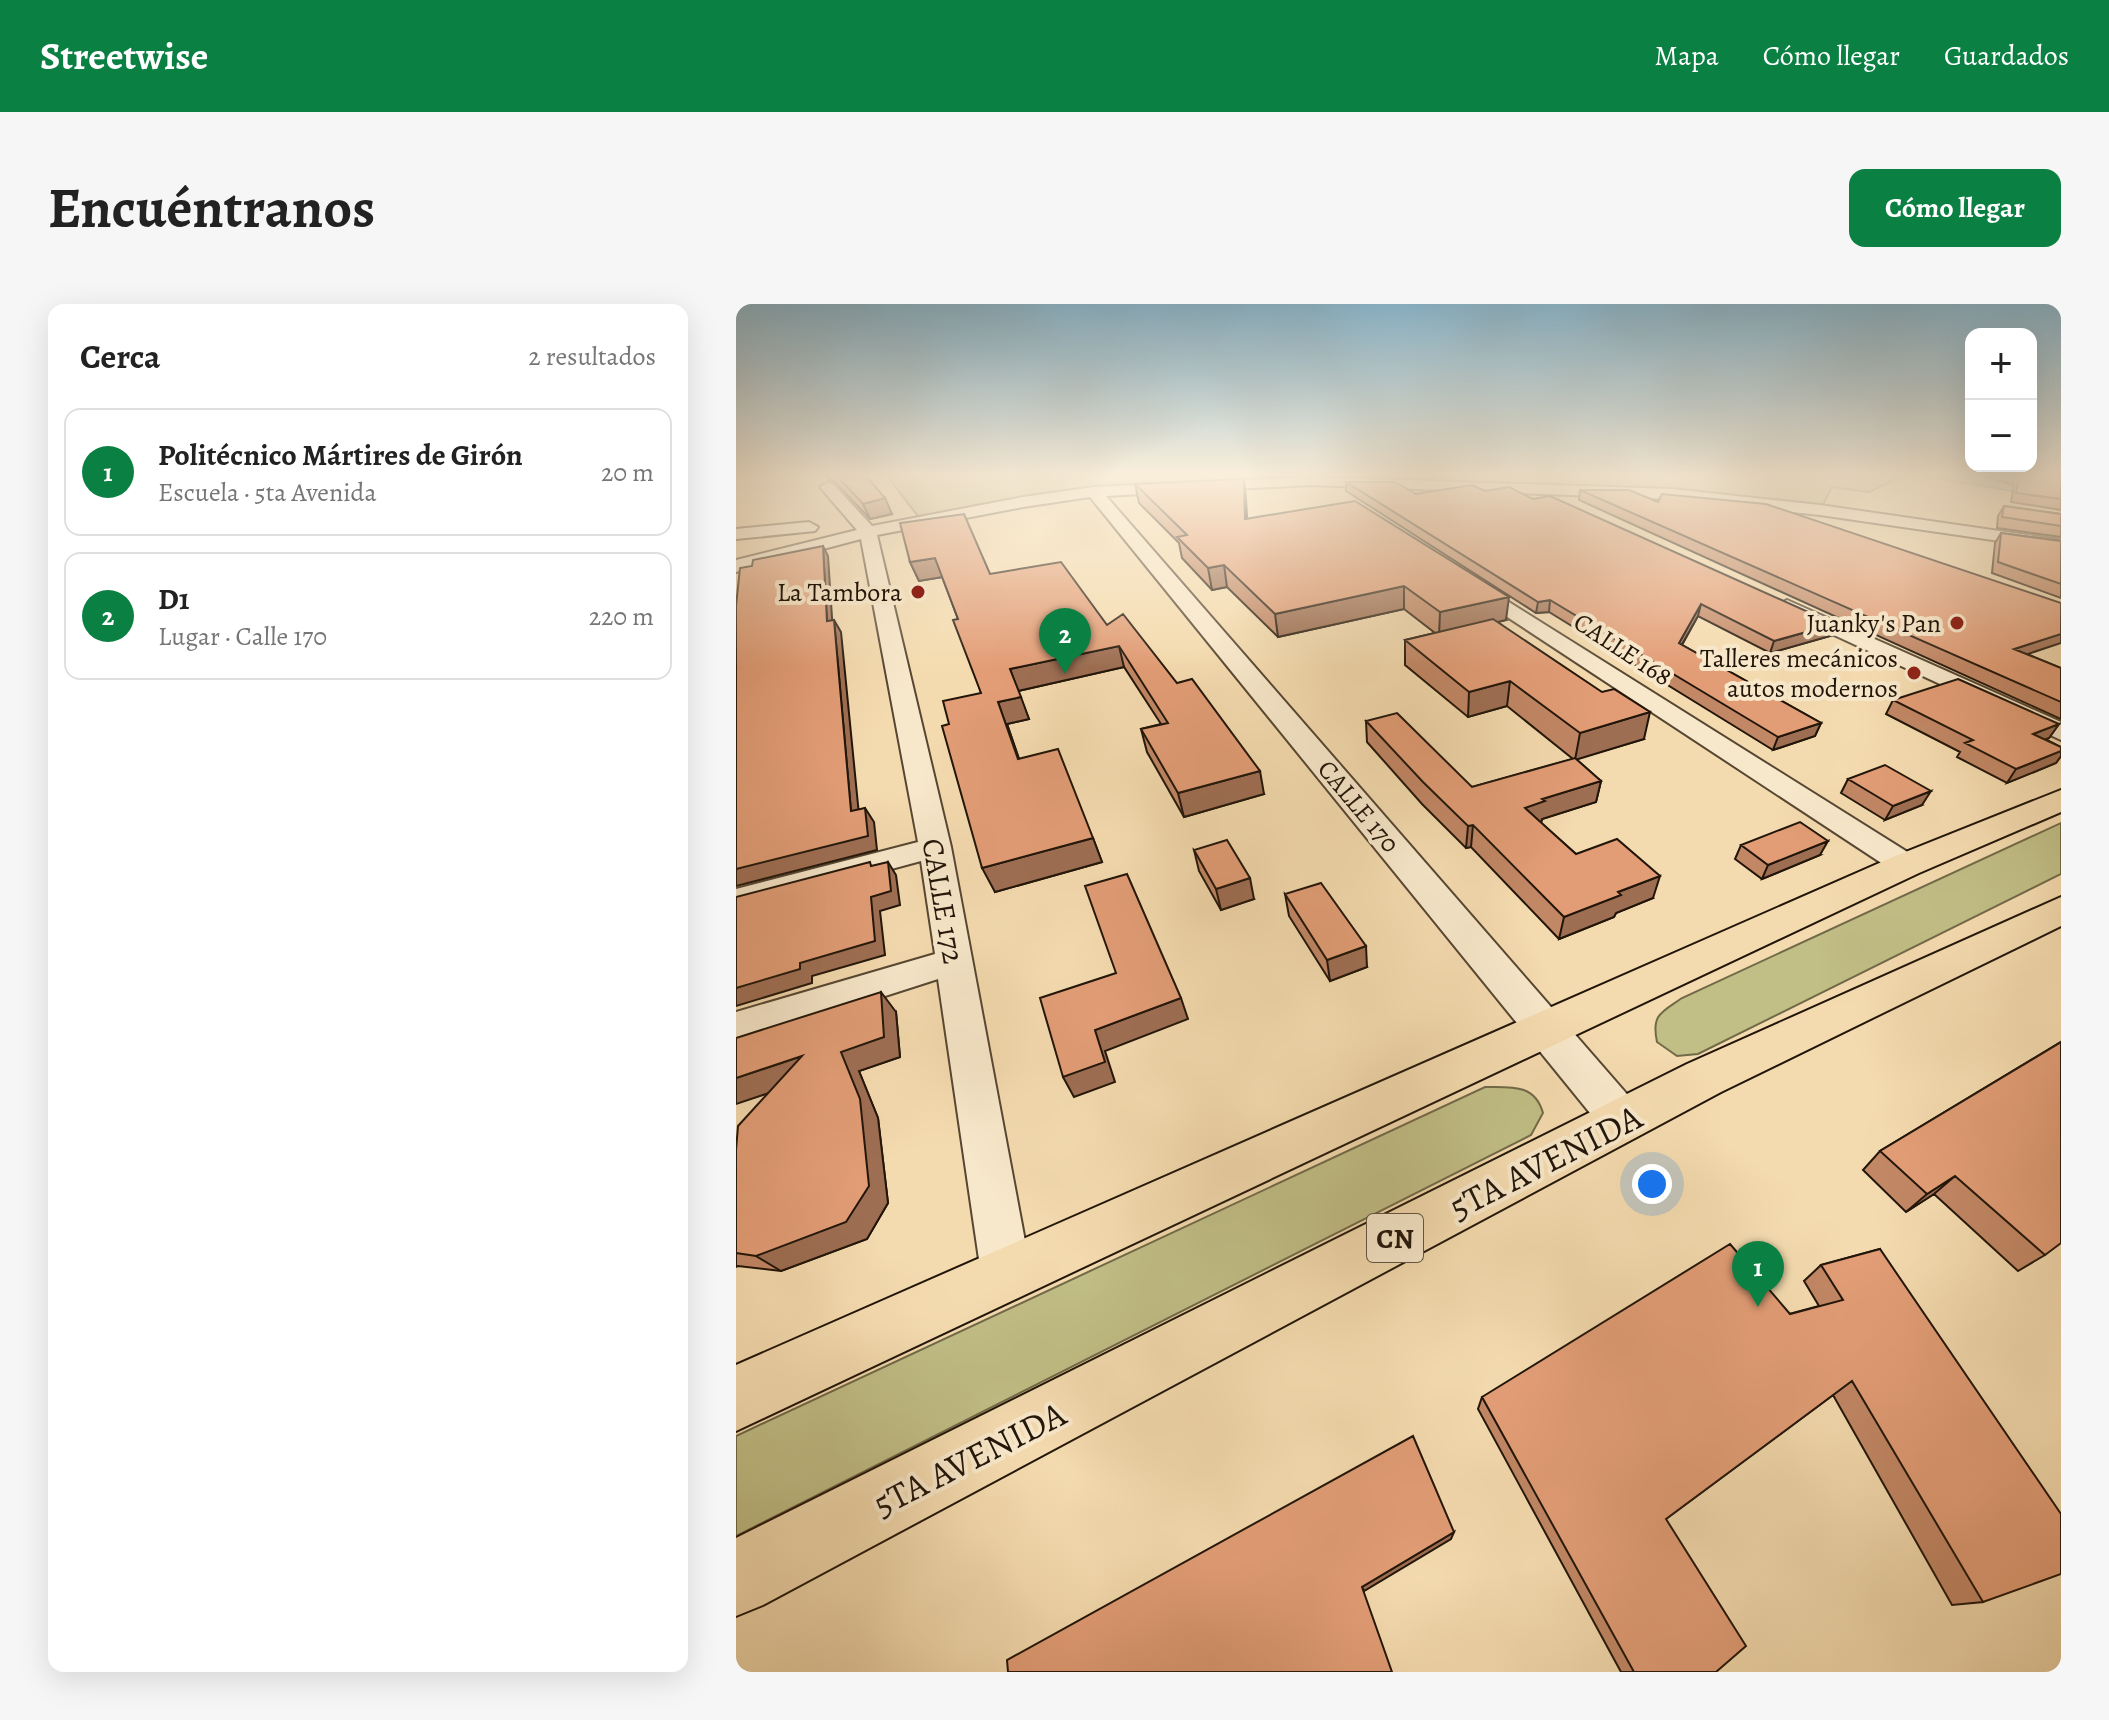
<!DOCTYPE html>
<html lang="es">
<head>
<meta charset="utf-8">
<style>
  :root { --surface:#fff; --page:#f6f6f6; --text:#222; --muted:#767676; --line:#e0e0e0; --accent:#0b8043 }
  body { margin:0; font-family:Alegreya,serif; background:var(--page); color:var(--text) }
  .controls { position:absolute; right:24px; top:24px; display:grid; overflow:hidden; border-radius:16px; box-shadow:0 8px 32px #0002 }
  .controls button { width:72px; height:72px; display:grid; place-items:center; padding:0; border:0; border-bottom:2px solid var(--line); background:var(--surface); color:var(--text); font:40px sans-serif }
  .you { position:absolute; left:916px; top:880px; width:28px; height:28px; margin:-20px; border:6px solid #fff; border-radius:50%; background:#1a73e8; box-shadow:0 0 0 12px #1a73e833 }
  .badge { display:grid; place-items:center; width:52px; height:52px; border-radius:50%; background:var(--accent); color:#fff; font-size:26px; font-weight:700 }
  .pin { position:absolute; translate:-50% -66px; filter:drop-shadow(0 2px 4px #0008) }
  .pin::after { content:''; position:absolute; top:42px; width:28px; height:24px; background:inherit; clip-path:polygon(0 0,100% 0,50% 100%) }
  .list { margin:0; padding:0; list-style:none }
  h2 { display:flex; justify-content:space-between; align-items:center; height:104px; margin:0; padding:0 32px; font-size:34px }
  h2 small { font-size:26px; font-weight:400; color:var(--muted) }
  .list li { display:grid; grid-template-columns:52px 1fr auto; gap:24px; align-items:center; box-sizing:border-box; height:128px; margin:0 16px 16px; padding:0 16px; border:2px solid var(--line); border-radius:16px }
  .list b { display:block; font-size:30px; white-space:nowrap }
  .list p { margin:0; font-size:26px; white-space:nowrap; color:var(--muted) }
  .list em { font-size:26px; font-style:normal; color:var(--muted) }
  .map { position:relative; flex:none; width:1325px; height:1368px; overflow:hidden; border-radius:16px }
  header { display:flex; align-items:center; gap:48px; box-sizing:border-box; height:112px; padding:0 40px; background:var(--accent); color:#fff }
  header strong { font-size:38px }
  nav { display:flex; gap:44px; margin-inline-start:auto; font-size:28px }
  .intro { display:flex; align-items:center; justify-content:space-between; box-sizing:border-box; height:192px; padding:0 48px }
  h1 { margin:0; font-size:56px }
  .button { padding:20px 36px; border-radius:16px; background:var(--accent); color:#fff; font-size:28px; font-weight:700 }
  main { display:flex; gap:48px; padding:0 48px }
  aside { flex:1; background:var(--surface); border-radius:16px; box-shadow:0 8px 32px #0002 }
  .map>svg:first-child { display:block }
  .green { fill:#c1be86; stroke:#716a48; stroke-width:2 }
  .water { fill:#9cbba9; stroke:#6b7969; stroke-width:2 }
  .lines { fill:none; stroke-linecap:round; stroke-linejoin:round }
  .minor-casing { stroke:#564632; stroke-width:4 }
  .highway-casing { stroke:#211509; stroke-width:4 }
  .minor { fill:#f8e8cb; fill-rule:evenodd }
  .highway { fill:#f4dbaf; fill-rule:evenodd }
  .wall { fill:#c28765; stroke:#211509; stroke-width:2 }
  .shaded-wall { fill:#9e6e53; stroke:#211509; stroke-width:2 }
  .building { fill:#e29d76; stroke:#211509; stroke-width:2 }
  .poi-dot { fill:#8f2418; stroke:#f8e8cb; stroke-width:3 }
  .labels { text-anchor:middle; stroke-width:8; stroke-linejoin:round; paint-order:stroke }
  .far-poi-label { font-size:26px; fill:#211509; stroke:#f8e8cb; text-anchor:end }
  .far-street-label { font-size:26px; fill:#211509; stroke:#f8e8cb }
  .shield { fill:#f8e8cb; stroke:#625443; stroke-width:2 }
  .shield-label { font-size:28px; font-weight:bold; fill:#211509 }
  .street-label { font-size:30px; fill:#211509; stroke:#f8e8cb }
  .near-street-label { font-size:36px; fill:#211509; stroke:#f8e8cb }
</style>
</head>
<body>
<header>
<strong>Streetwise</strong>
<nav><a>Mapa</a><a>Cómo llegar</a><a>Guardados</a></nav>
</header>
<div class="intro"><h1>Encuéntranos</h1><a class="button">Cómo llegar</a></div>
<main>
<aside>
<h2>Cerca<small>2 resultados</small></h2>
<ul class="list">
<li><span class="badge">1</span><div><b>Politécnico Mártires de Girón</b><p>Escuela · 5ta Avenida</p></div><em>20 m</em></li>
<li><span class="badge">2</span><div><b>D1</b><p>Lugar · Calle 170</p></div><em>220 m</em></li>
</ul>
</aside>
<div class="map">
<svg width="1325" height="1368" viewBox="0 0 1325 1368">
  <rect width="100%" height="100%" fill="#f4dbaf"/>
  <filter id="stains"><feTurbulence type="fractalNoise" baseFrequency=".0025" numOctaves="4"/><feColorMatrix values="0 0 0 0 .2 0 0 0 0 .09 0 0 0 0 .02 0 0 0 .5 -.17"/></filter>
  <radialGradient id="worn" r=".72"><stop offset=".6" stop-color="#630" stop-opacity="0"/><stop offset="1" stop-color="#630" stop-opacity=".3"/></radialGradient>
  <path class="green" d="M151 172H1166L1133 188 1096 183 1084 206 936 190 575 177 358 188 185 216Z
    M1325 519V570L962 750 941 752 921 738C915 710 926 708 946 694Z
    M749 783C776 783 799 780 807 809L795 831 0 1232V1132Z"/>
  <path class="water" d="M1186 172H1253L1325 195Z"/>
  <g class="lines">
    <g class="minor-casing">
      <path id="minor" d="M575 173 936 185 1084 201 1325 236V246L1084 211 936 195 575 181 370 192 903 804 909 817 903 830 887 836 871 830 354 193 287 203 141 231 215 543 295 969 288 987 270 994 252 987 245 969 202 675 0 740V708L199 650 185 557 0 607V585L182 538 125 235 0 268V256L121 226 84 183 92 178 97 180 136 222 287 193 358 183Z
        M73 218 82 223 79 227 0 235V225Z
        M728 270 1181 554 1186 561 1181 568 1170 571 1159 568 721 280 718 276Z
        M1051 296 1325 418V436L1044 306 1041 302Z"/>
    </g>
    <g class="highway-casing">
      <path id="highway" d="M1325 486V508L1183 569 0 1127V1061L1157 553Z
        M1325 593V622L985 788 27 1301 0 1312V1234L951 760Z"/>
    </g>
    <use href="#minor" class="minor"/>
    <use href="#highway" class="highway"/>
  </g>
  <path class="wall" d="M90 172H130L156 210 134 215 99 178 92 175Z
    M1246 172H1325V206L1275 198 1278 181Z
    M508 175 511 215 770 316 762 318 908 435 840 455 865 477 860 498 806 515 805 519 840 550 917 594 880 609 878 613 823 635 735 543 730 544 686 500 631 438 630 417 736 483 837 455 771 402 732 413 669 361V336L699 329 668 305 542 333 491 283 476 286 446 254 443 239 403 199 399 180Z
    M610 178 680 190 749 187 1094 332 1034 349 962 312 946 341 1085 419 1079 432 1037 446 813 308 800 309 610 187Z
    M844 186 922 198 1325 364V415L843 196Z
    M1268 202 1325 210V233L1261 224 1262 212Z
    M1265 229 1325 237V294L1256 269 1259 239Z
    M174 258 254 270 371 321 528 490 448 513 411 448 405 425 425 420 388 363 282 387 293 415 271 420 283 455 357 534 366 558 259 588 213 420 245 389 222 315 206 273 183 277Z
    M1157 396 1323 420 1313 434 1309 435 1325 443V452L1320 459 1271 479 1221 453 1224 448 1150 410Z
    M1112 475 1186 501 1149 516 1105 489Z
    M1005 541 1084 551 1026 575 999 555Z
    M458 546 518 595 485 606 463 567Z
    M549 590 631 663 594 677 553 612Z
    M160 708 164 753 123 767 142 814 152 899 131 935 45 967 2 962 0 963V846Z
    M1325 738 1309 951 1282 967 1198 890 1170 908 1127 866 1144 847Z
    M1144 945 1247 1298 1216 1301 1097 1091 930 1215 980 1368H885L742 1105 746 1093 1083 1002 1068 977 1085 961Z"/>
  <path class="shaded-wall" d="M508 175 510 194 512 236 509 215Z
    M149 194 156 210 134 215 127 200Z
    M87 242 92 252 97 329 91 317Z
    M199 254 207 273 183 277 174 258Z
    M488 261 491 283 476 286 472 264Z
    M668 282V305L542 333 539 310Z
    M773 293 770 316 703 332 704 308Z
    M814 296 813 308 800 309 802 298Z
    M965 300 962 312 940 351 943 339Z
    M98 316 105 328 124 521 115 507Z
    M1099 320 1094 332 1034 349 1038 337Z
    M1325 330V339L1271 357 1278 345Z
    M383 342 388 363 282 387 274 365Z
    M774 377 771 402 732 413 733 388Z
    M285 393 293 415 271 420 291 478 282 455 262 398Z
    M914 408 908 435 839 456 844 429Z
    M1085 419 1079 432 1037 446 1042 433Z
    M1323 420 1313 434 1288 444 1297 430Z
    M1325 447V452L1320 459 1271 479 1280 465Z
    M524 467 528 490 448 513 442 489Z
    M865 477 860 498 806 515 805 519 789 504 806 495Z
    M1195 487 1186 501 1149 516 1157 502Z
    M129 504 138 518 141 546 0 582V565Z
    M737 521 735 543 730 544 732 522Z
    M357 534 366 558 259 588 246 564Z
    M1092 537 1084 551 1026 575 1032 561Z
    M152 558 160 571 164 601 144 607 149 651 76 672V679L0 702V684L64 659 135 593Z
    M924 572 917 594 880 609 878 613 823 635 828 613 882 588Z
    M514 574 518 595 485 606 480 585Z
    M630 642 631 663 594 677 591 656Z
    M145 688 160 708 164 753 123 767 142 814 152 899 131 935 45 967 20 952 105 748Z
    M445 694 452 715 369 747 379 778 338 793 327 773 359 726Z
    M66 752 84 772 0 800V774Z
    M1219 872 1198 890 1170 908 1191 890Z
    M718 1228 715 1235 628 1287 626 1283Z"/>
  <path class="building" d="M101 172H130L149 194 127 200Z
    M1283 172H1325V195L1280 189Z
    M508 175 509 215 619 197 773 293 704 308 668 282 539 310 488 261 472 264 441 233 451 231 399 180Z
    M610 178H659L680 190 736 181 749 187 773 183 797 195 814 192 1099 320 1038 337 965 300 943 339 1085 419 1042 433 814 296 802 298Z
    M844 186H893L922 198 926 190 1030 200 1325 299V330L1278 345 1325 364V398Z
    M1268 202 1325 210V222L1266 213Z
    M228 210 254 270 325 258 371 321 387 310 441 379 456 375 524 467 442 489 405 425 432 419 383 342 274 365 285 393 262 398 282 455 322 445 357 534 246 564 206 422 213 420 207 397 245 389 217 316 222 315 199 254 174 258 164 219Z
    M1265 229 1325 237V280L1262 258Z
    M87 242 91 317 98 316 115 507 129 504 132 532 0 565V302L4 264 16 262 17 256Z
    M757 315 866 388 878 385 914 408 844 429 774 377 733 388 669 336Z
    M1222 375 1323 420 1297 430 1325 443V447L1280 465 1229 439 1237 436 1157 396Z
    M661 409 736 483 839 454 865 477 806 495 809 497 789 504 840 550 881 535 924 572 882 588 885 591 828 613 737 521 732 522 687 478 630 417Z
    M1149 461 1195 487 1157 502 1112 475Z
    M1064 518 1092 537 1032 561 1005 541Z
    M491 536 514 574 480 585 458 546Z
    M134 558 135 562 152 558 155 587 135 593 139 637 64 659V665L0 684V593Z
    M391 570 445 694 359 726 369 758 327 773 304 694 380 669 349 582Z
    M585 579 630 642 591 656 549 590Z
    M145 688 148 733 105 748 124 795 133 882 110 918 20 952 0 949V846L2 822 66 752 0 774V734Z
    M1325 738V939L1309 951 1219 872 1191 890 1144 847Z
    M994 940 1054 1010 1107 996 1085 961 1144 945 1325 1210V1270L1247 1298 1116 1077 930 1215 1010 1342 980 1368H898L746 1093Z
    M677 1132 718 1228 626 1283 656 1368H272L271 1356Z"/>
  <linearGradient id="sky" x2="0" y2="1"><stop stop-color="#89b7cf"/><stop offset="0.47" stop-color="#faefdb"/><stop offset="1" stop-color="#faefdb" stop-opacity="0"/></linearGradient>
  <rect width="1325" height="364" fill="url(#sky)"/>
  <g class="poi-dot">
    <circle cx="182" cy="288" r="8"/>
    <circle cx="1221" cy="319" r="8"/>
    <circle cx="1178" cy="369" r="8"/>
  </g>
  <g class="labels">
    <g class="far-poi-label">
      <text x="166" y="297">La Tambora</text>
      <text x="1205" y="328">Juanky's Pan</text>
      <text x="1162" y="363">Talleres mecánicos<tspan x="1162" dy="30">autos modernos</tspan></text>
    </g>
    <g class="far-street-label">
      <text transform="translate(887 345) rotate(33)" y="9">CALLE 168</text>
      <text transform="translate(623 502) rotate(50)" y="9">CALLE 170</text>
    </g>
    <rect class="shield" x="631" y="910" width="56" height="48" rx="6"/>
    <g class="shield-label">
      <text x="659" y="944">CN</text>
    </g>
    <g class="street-label">
      <text transform="translate(207 597) rotate(80)" y="10">CALLE 172</text>
    </g>
    <g class="near-street-label">
      <text transform="translate(809 857) rotate(-27)" y="13">5TA AVENIDA</text>
      <text transform="translate(233 1154) rotate(-27)" y="13">5TA AVENIDA</text>
    </g>
  </g>
  <rect width="100%" height="100%" filter="url(#stains)"/>
  <rect width="100%" height="100%" fill="url(#worn)"/>
</svg>
<div class="controls">
<button>+</button>
<button>−</button>
</div>
<div class="you"></div>
<div class="pin badge" style="left:1022px;top:1003px">1</div>
<div class="pin badge" style="left:329px;top:370px">2</div>
</div>
</main>
</body>
</html>
